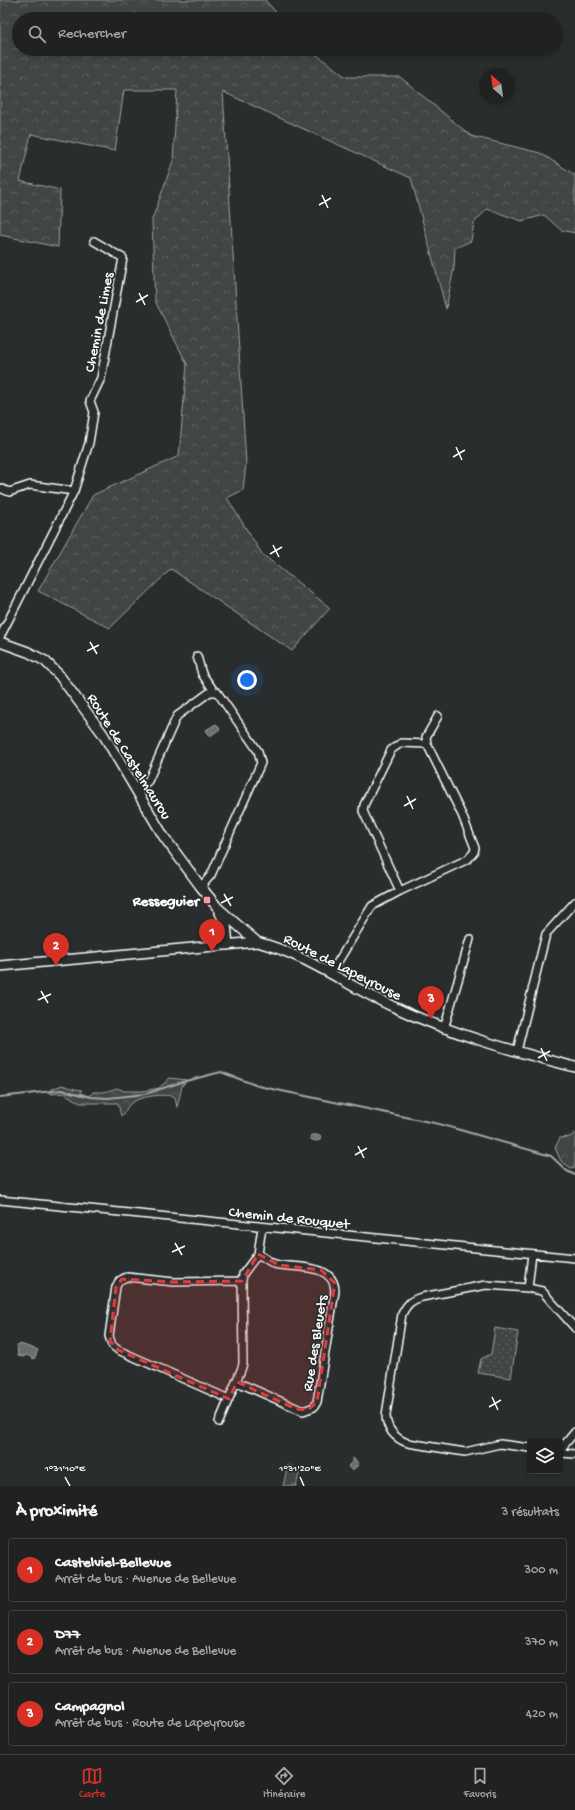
<!DOCTYPE html>
<html lang="fr">
<head>
<meta charset="utf-8">
<style>
  :root { --surface:#202222; --page:#282a2a; --text:#f1f3f6; --muted:#a2a4a5; --line:#3d3f40; --accent:#d93025 }
  body { margin:0; font-family:"Gochi Hand",sans-serif; background:var(--page); color:var(--text) }
  .controls { position:absolute; right:12px; bottom:12px; display:grid; overflow:hidden; border-radius:4px; box-shadow:0 2px 6px #0003 }
  .controls button { width:36px; height:36px; display:grid; place-items:center; padding:0; border:0; border-bottom:1px solid var(--line); background:var(--surface); color:var(--text); font:20px sans-serif }
  .compass { position:absolute; left:479px; top:68px; width:36px; height:36px; border-radius:50%; background:var(--surface); box-shadow:0 2px 6px #0003; rotate:332deg }
  .you { position:absolute; left:247px; top:680px; width:14px; height:14px; margin:-10px; border:3px solid #fff; border-radius:50%; background:#1a73e8; box-shadow:0 0 0 6px #1a73e833 }
  .badge { display:grid; place-items:center; width:26px; height:26px; border-radius:50%; background:var(--accent); color:#fff; font-size:13px; font-weight:700 }
  .pin { position:absolute; translate:-50% -33px; filter:drop-shadow(0 1px 2px #0008) }
  .pin::after { content:''; position:absolute; top:21px; width:14px; height:12px; background:inherit; clip-path:polygon(0 0,100% 0,50% 100%) }
  .list { margin:0; padding:0; list-style:none }
  h2 { display:flex; justify-content:space-between; align-items:center; height:52px; margin:0; padding:0 16px; font-size:17px }
  h2 small { font-size:13px; font-weight:400; color:var(--muted) }
  .list li { display:grid; grid-template-columns:26px 1fr auto; gap:12px; align-items:center; box-sizing:border-box; height:64px; margin:0 8px 8px; padding:0 8px; border:1px solid var(--line); border-radius:4px }
  .list b { display:block; font-size:15px; white-space:nowrap }
  .list p { margin:0; font-size:13px; white-space:nowrap; color:var(--muted) }
  .list em { font-size:13px; font-style:normal; color:var(--muted) }
  .icon { flex:none; width:22px; height:22px; fill:none; stroke:currentColor; stroke-width:2; stroke-linecap:round; stroke-linejoin:round }
  .map { position:relative; flex:none; width:575px; height:1486px; overflow:hidden }
  .search { position:absolute; background:var(--surface); box-shadow:0 2px 6px #0003; left:12px; right:12px; top:12px; height:44px; display:flex; align-items:center; gap:10px; box-sizing:border-box; padding:0 14px; border-radius:22px; color:var(--muted); font-size:15px }
  .sheet { height:268px; background:var(--surface) }
  nav { display:flex; justify-content:space-around; align-items:center; box-sizing:border-box; height:56px; border-top:1px solid var(--line); background:var(--surface); font-size:11px; color:var(--muted) }
  nav a { display:grid; justify-items:center; gap:2px }
  nav .on { color:var(--accent) }
  .map>svg:first-child { display:block }
  .grass { fill:url(#grass-tufts); stroke:#a0a2a2 }
  .forest { fill:url(#forest-crowns); stroke:#a0a2a2 }
  .park { fill:url(#park-dots); stroke:#a0a2a2 }
  .water { fill:url(#water-ripples); stroke:#a6a7a7 }
  .lines { fill:none; stroke-linecap:round; stroke-linejoin:round }
  .stream { stroke:#a6a7a7; stroke-width:2 }
  .minor-casing { stroke:#fff; stroke-width:10 }
  .tertiary-casing { stroke:#fff; stroke-width:12 }
  .minor { stroke:#2a2d2e; stroke-width:7 }
  .tertiary { stroke:#2a2d2e; stroke-width:9 }
  .marked { fill:#da3e3e; fill-opacity:0.2; stroke:#da3e3e; stroke-width:3; stroke-dasharray:8 5; stroke-linejoin:round }
  .ticks { fill:none; stroke:#fff; stroke-width:1.5 }
  .poi-dot { fill:#ff9aa2; stroke:#2a2d2e; stroke-width:1.5 }
  .labels { text-anchor:middle; stroke-width:3.5; stroke-linejoin:round; paint-order:stroke }
  .street-label { font-size:15px; fill:#fff; stroke:#2a2d2e }
  .poi-label { font-size:15px; font-weight:bold; fill:#fff; stroke:#2a2d2e; text-anchor:end }
  .ticks-label { font-size:10px; text-anchor:middle; fill:#fff; stroke:#2a2d2e; stroke-width:3.5; stroke-linejoin:round; paint-order:stroke }
</style>
</head>
<body>
<div class="map">
<svg width="575" height="1486" viewBox="0 0 575 1486">
  <defs>
    <pattern id="grass-tufts" width="24" height="20" patternUnits="userSpaceOnUse"><rect width="24" height="20" fill="#414445"/><path d="M3 7l-1-3M5 7V3M7 7l1-3M15 17l-1-3M17 17v-4M19 17l1-3" fill="none" stroke="#5e6061"/></pattern>
    <pattern id="forest-crowns" width="20" height="18" patternUnits="userSpaceOnUse"><rect width="20" height="18" fill="#414445"/><path d="M2 6a3 3 0 1 1 6 0M12 15a3 3 0 1 1 6 0" fill="none" stroke="#5e6061"/></pattern>
    <pattern id="park-dots" width="8" height="8" patternUnits="userSpaceOnUse"><rect width="8" height="8" fill="#414445"/><path d="M2 2h.1M6 6h.1" fill="none" stroke="#5e6061" stroke-width="1.8" stroke-linecap="round"/></pattern>
    <pattern id="water-ripples" width="26" height="14" patternUnits="userSpaceOnUse"><rect width="26" height="14" fill="#6a6c6d"/><path d="M2 4q2-2 4 0t4 0M15 11q2-2 4 0t4 0" fill="none" stroke="#808283"/></pattern>
  </defs>
  <rect width="100%" height="100%" fill="#2a2d2e"/>
  <filter id="ink" filterUnits="userSpaceOnUse"><feTurbulence type="fractalNoise" baseFrequency=".025" numOctaves="2"/><feDisplacementMap in="SourceGraphic" scale="8" xChannelSelector="R" yChannelSelector="G"/><feConvolveMatrix kernelMatrix="1 2 1 2 8 2 1 2 1" color-interpolation-filters="sRGB"/></filter>
  <g filter="url(#ink)">
    <path class="grass" d="M288 1465 300 1470 296 1486H283Z"/>
    <path class="forest" d="M0 0H265L282 19H19V49H309L346 77H400L471 136 540 153 575 175V233L561 230 544 215 522 221 487 209 474 223 471 241 455 248 454 267 446 309 411 178 223 92 246 464 243 490 227 498 262 554 330 608 292 651 171 569 110 628 38 591 93 495 179 456 187 364 155 301 152 220 173 161 177 90H124L115 151 31 134 20 181 60 190 58 247 0 235Z
      M170 1078 187 1080 182 1086 177 1108 175 1097C166 1093 138 1096 130 1104 126 1108 126 1112 121 1116L118 1103H80L64 1093 51 1094 50 1090 62 1085 75 1089 82 1090 81 1093 90 1096 93 1092H104L117 1088 124 1091H143L159 1088Z
      M575 1133V1167L571 1168 561 1161 555 1148 560 1138 570 1137Z"/>
    <path class="park" d="M495 1328 518 1332 511 1378 478 1373 481 1359 491 1354Z"/>
    <path class="water" d="M216 724 220 729 210 736 206 730Z
      M311 1135H320L322 1139 317 1141 312 1140 310 1137Z
      M20 1344 38 1350 34 1359 27 1355 23 1357 18 1356 17 1345Z
      M353 1458 359 1464 352 1471 348 1466 353 1461Z"/>
    <g class="lines">
      <path class="stream" d="M0 1097 62 1090 91 1097 108 1098 145 1094 182 1082 221 1072 258 1086 439 1124 551 1156 567 1171 575 1175"/>
      <g class="minor-casing">
        <path id="minor" d="M0 488 9 492 30 485 74 491
          M0 637 74 491 89 443 94 412 90 401 101 378 123 258 94 241
          M197 656 202 674 214 691
          M427 744 426 737 438 716
          M136 791 148 781 177 716 210 692H217L258 751 261 763 211 875 201 887
          M331 973 372 906 400 891 363 811 364 805 391 750 401 743 427 744 462 815 475 848 474 852 468 859 400 891
          M444 1029 470 939
          M517 1051 546 934 575 902
          M0 1200 575 1258
          M528 1288 542 1291 575 1328
          M237 1382 303 1411 314 1407 317 1402 335 1291C334 1264 300 1268 279 1265L274 1264 258 1254
          M229 1399 118 1350 112 1345 109 1336 116 1287C118 1281 121 1279 127 1277L174 1282 242 1281
          M219 1422 241 1370 243 1364 242 1281 243 1274 258 1254 262 1227
          M530 1448 500 1444 465 1452 408 1443C395 1439 386 1428 386 1415L402 1314C407 1304 411 1300 422 1297L486 1285 528 1288 532 1254
          M560 1450 575 1432
          M560 1453 575 1454"/>
      </g>
      <g class="tertiary-casing">
        <path id="tertiary" d="M0 642 28 652 45 661 59 675 103 734 164 837 201 887 218 908 257 942
          M220 913 226 924 228 945
          M0 966 257 942C308 955 347 986 394 1007 452 1034 513 1051 575 1067"/>
      </g>
      <use href="#minor" class="minor"/>
      <use href="#tertiary" class="tertiary"/>
    </g>
  </g>
  <path class="marked" d="M258 1254 279 1265 321 1270 335 1283 317 1402 308 1410 296 1409 237 1382 229 1399 118 1350 110 1341 116 1287 122 1279 174 1282 242 1281Z"/>
  <path class="ticks" d="M322 195 328 208M319 205 331 198M139 293 145 305M136 302 148 295M456 447 462 460M453 457 465 450M273 545 279 557M270 554 282 547M90 642 97 654M87 651 99 645M407 796 413 809M404 806 416 799M224 894 231 906M221 903 233 897M41 991 48 1003M38 1000 51 994M541 1048 547 1061M538 1058 550 1051M358 1146 364 1158M355 1155 367 1148M175 1243 182 1255M172 1252 185 1246M492 1397 498 1410M489 1407 501 1400M65 1477 70 1486M300 1477 304 1486"/>
  <rect class="poi-dot" x="203" y="896" width="8" height="8" rx="2"/>
  <g class="labels">
    <g class="street-label">
      <text transform="translate(98 322) rotate(-79)" y="5">Chemin de Limes</text>
      <text transform="translate(130 756) rotate(58)" y="5">Route de Castelmaurou</text>
      <text transform="translate(343 966) rotate(27)" y="5">Route de Lapeyrouse</text>
      <text transform="translate(289 1217) rotate(6)" y="5">Chemin de Rouquet</text>
      <text transform="translate(314 1343) rotate(-81)" y="5">Rue des Bleuets</text>
    </g>
    <g class="poi-label">
      <text x="199" y="905">Resseguier</text>
    </g>
  </g>
  <g class="ticks-label">
    <text x="65" y="1471">1°31'10"E</text>
    <text x="300" y="1471">1°31'20"E</text>
  </g>
</svg>
<div class="controls">
<button><svg class="icon" aria-label="layers" viewBox="0 0 24 24"><path d="M12 4l9 5-9 5-9-5zM3 14l9 5 9-5"/></svg></button>
</div>
<svg class="compass" viewBox="-18 -18 36 36"><path d="M0-13l5 13h-10z" fill="#e53935"/><path d="M0 13l5-13h-10z" fill="#a2a4a5"/></svg>
<div class="you"></div>
<div class="pin badge" style="left:212px;top:952px">1</div>
<div class="pin badge" style="left:56px;top:966px">2</div>
<div class="pin badge" style="left:431px;top:1019px">3</div>
<div class="search"><svg class="icon" aria-label="search" viewBox="0 0 24 24"><circle cx="10" cy="10" r="6"/><path d="M15 15l6 6"/></svg>Rechercher</div>
</div>
<section class="sheet">
<h2>À proximité<small>3 résultats</small></h2>
<ul class="list">
<li><span class="badge">1</span><div><b>Castelviel-Bellevue</b><p>Arrêt de bus · Avenue de Bellevue</p></div><em>300 m</em></li>
<li><span class="badge">2</span><div><b>D77</b><p>Arrêt de bus · Avenue de Bellevue</p></div><em>370 m</em></li>
<li><span class="badge">3</span><div><b>Campagnol</b><p>Arrêt de bus · Route de Lapeyrouse</p></div><em>420 m</em></li>
</ul>
</section>
<nav>
<a class="on"><svg class="icon" aria-label="map" viewBox="0 0 24 24"><path d="M3 6l6-2 6 2 6-2v14l-6 2-6-2-6 2zM9 4v14M15 6v14"/></svg>Carte</a>
<a><svg class="icon" aria-label="directions" viewBox="0 0 24 24"><path d="M12 3l9 9-9 9-9-9zM9 14v-3h6M13 9l2 2-2 2"/></svg>Itinéraire</a>
<a><svg class="icon" aria-label="saved" viewBox="0 0 24 24"><path d="M7 4h10v16l-5-4-5 4z"/></svg>Favoris</a>
</nav>
</body>
</html>
